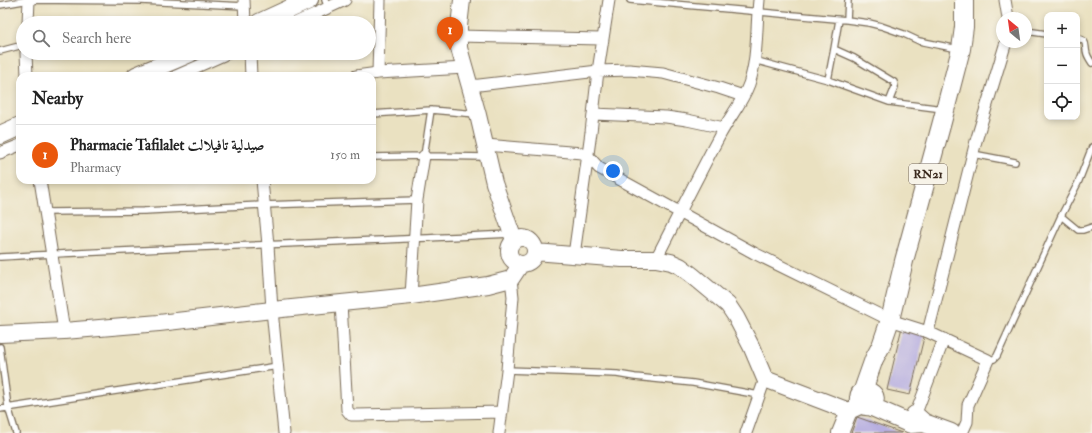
<!DOCTYPE html>
<html lang="en">
<head>
<meta charset="utf-8">
<style>
  :root { --surface:#fff; --page:#f6f6f6; --text:#222; --muted:#767676; --line:#e0e0e0; --accent:#ea580c }
  body { margin:0; font-family:"IM FELL Double Pica",Amiri,serif; background:var(--page); color:var(--text) }
  .controls { position:absolute; right:12px; top:12px; display:grid; overflow:hidden; border-radius:8px; box-shadow:0 2px 6px #0003 }
  .controls button { width:36px; height:36px; display:grid; place-items:center; padding:0; border:0; border-bottom:1px solid var(--line); background:var(--surface); color:var(--text); font:20px sans-serif }
  .compass { position:absolute; left:996px; top:12px; width:36px; height:36px; border-radius:50%; background:var(--surface); box-shadow:0 2px 6px #0003; rotate:331deg }
  .you { position:absolute; left:613px; top:171px; width:14px; height:14px; margin:-10px; border:3px solid #fff; border-radius:50%; background:#1a73e8; box-shadow:0 0 0 6px #1a73e833 }
  .badge { display:grid; place-items:center; width:26px; height:26px; border-radius:50%; background:var(--accent); color:#fff; font-size:13px; font-weight:700 }
  .pin { position:absolute; translate:-50% -33px; filter:drop-shadow(0 1px 2px #0008) }
  .pin::after { content:''; position:absolute; top:21px; width:14px; height:12px; background:inherit; clip-path:polygon(0 0,100% 0,50% 100%) }
  .list { margin:0; padding:0; list-style:none }
  h2 { display:flex; justify-content:space-between; align-items:center; height:52px; margin:0; padding:0 16px; font-size:17px }
  h2 small { font-size:13px; font-weight:400; color:var(--muted) }
  .list li { display:grid; grid-template-columns:26px 1fr auto; gap:12px; align-items:center; box-sizing:border-box; height:60px; padding:0 16px; border-top:1px solid var(--line) }
  .list b { display:block; font-size:15px; white-space:nowrap }
  .list p { margin:0; font-size:13px; white-space:nowrap; color:var(--muted) }
  .list em { font-size:13px; font-style:normal; color:var(--muted) }
  .icon { flex:none; width:22px; height:22px; fill:none; stroke:currentColor; stroke-width:2; stroke-linecap:round; stroke-linejoin:round }
  .map { position:relative; flex:none; width:1092px; height:433px; overflow:hidden }
  .search { position:absolute; background:var(--surface); box-shadow:0 2px 6px #0003; left:16px; top:16px; width:360px; height:44px; display:flex; align-items:center; gap:10px; box-sizing:border-box; padding:0 14px; border-radius:22px; color:var(--muted); font-size:15px }
  .panel { position:absolute; background:var(--surface); box-shadow:0 2px 6px #0003; left:16px; top:72px; width:360px; height:112px; border-radius:12px }
  .map>svg:first-child { display:block }
  .building { fill:#b7afe0 }
  .lines { fill:none; stroke-linecap:round; stroke-linejoin:round }
  .lane-casing { stroke:#786a57; stroke-width:8 }
  .street-casing { stroke:#786a57; stroke-width:13 }
  .secondary-casing { stroke:#786a57; stroke-width:18 }
  .primary-casing { stroke:#786a57; stroke-width:20 }
  .lane { stroke:#fff; stroke-width:5.5 }
  .street { stroke:#fff; stroke-width:11 }
  .secondary { stroke:#fff; stroke-width:16 }
  .primary { stroke:#fff; stroke-width:18 }
  .labels { text-anchor:middle; stroke-width:3; stroke-linejoin:round; paint-order:stroke }
  .shield { fill:#f7f3e8; stroke:#73665b; stroke-width:1 }
  .shield-label { font-size:12px; font-weight:bold; fill:#3b2a1e }
</style>
</head>
<body>
<div class="map">
<svg width="1092" height="433" viewBox="0 0 1092 433">
  <rect width="100%" height="100%" fill="#f7f3e8"/>
  <filter id="ink" filterUnits="userSpaceOnUse"><feTurbulence type="fractalNoise" baseFrequency=".025" numOctaves="2"/><feDisplacementMap in="SourceGraphic" scale="8" xChannelSelector="R" yChannelSelector="G"/><feConvolveMatrix kernelMatrix="1 2 1 2 8 2 1 2 1" color-interpolation-filters="sRGB"/></filter>
  <filter id="wash" filterUnits="userSpaceOnUse"><feTurbulence type="fractalNoise" baseFrequency=".012" numOctaves="4" result="noise"/><feDisplacementMap in="SourceGraphic" scale="16" xChannelSelector="R" yChannelSelector="G"/><feGaussianBlur stdDeviation="0.9" result="paint"/><feColorMatrix in="noise" values="0 0 0 0 0 0 0 0 0 0 0 0 0 0 0 0 0 1.4 0 .05"/><feComposite in="paint" operator="in"/></filter>
  <g filter="url(#wash)">
    <rect width="100%" height="100%" fill="#eae1c1"/>
    <g id="blocks">
      <path class="building" d="M902 327 925 333 910 395 887 390Z
        M857 417 902 433H851Z"/>
    </g>
  </g>
  <g filter="url(#ink)">
    <use href="#blocks" fill-opacity="0" stroke="#786a57" stroke-width="1"/>
    <g class="lines">
      <g class="lane-casing">
        <path id="lane" d="M325 0 328 8
          M630 0 847 20 869 23 881 26 904 34 919 41 958 49
          M0 5 29 0 141 1 244 6
          M847 20 848 0
          M1026 31 1047 34
          M1077 38C1089 41 1084 45 1087 54 1088 57 1090 60 1092 63
          M834 49 854 58 894 82 895 87 889 102
          M0 51 23 45
          M754 60 828 80 889 102 943 109
          M828 80 834 49 839 20
          M372 114 431 110 476 114
          M973 154 1015 162
          M424 156 431 110
          M372 157 424 156 486 157
          M46 212 144 211 263 205 417 200
          M1061 216 1078 230H1083L1092 227
          M0 257C170 247 340 243 510 234
          M0 347 8 407 16 433
          M988 360 994 359 997 356 1061 216 1078 183 1092 147
          M507 370 617 374 635 377 693 383 759 395
          M0 409 278 366"/>
      </g>
      <g class="street-casing">
        <path id="street" d="M244 0 245 23
          M1005 0 1008 18
          M28 23 29 0
          M295 23 345 0
          M458 36 602 39
          M26 53 27 76
          M250 53 251 76
          M378 73 380 0
          M176 76 228 53
          M356 76 378 73 465 68
          M471 86 598 71 629 70 663 73 719 88 743 96
          M593 114 666 117 687 120 724 128
          M486 145 582 153 588 156 599 168 754 253 890 320 928 332 988 360 968 405 967 422 962 433
          M0 153 20 145
          M40 180 64 331
          M262 180 268 245 272 310 284 433
          M574 255 591 132 598 71 609 0
          M656 259C677 218 698 176 720 135 729 118 742 103 749 84 758 58 756 28 759 0
          M411 296 417 200 424 156
          M341 303 347 410 351 415H357L502 412
          M928 332 976 141 1006 42
          M913 421 944 339
          M499 433 507 370 513 297 511 279
          M746 433 765 379"/>
      </g>
      <g class="secondary-casing">
        <path id="secondary" d="M462 0 459 26V48L478 115 494 183 514 240
          M509 251a13 13 0 1 1 26 0a13 13 0 1 1-26 0Z
          M535 252 622 259H656L671 262 680 266 692 275 728 305 736 317 751 346 765 379 849 411 862 405
          M0 334 64 331 159 323 272 310 411 296 488 285 511 279 521 264
          M840 433 849 411"/>
      </g>
      <g class="primary-casing">
        <path id="primary" d="M259 23 309 0
          M136 76 190 53
          M0 135 20 126
          M862 393 874 359 881 346 890 320 904 261 942 122 961 49 964 27V0
          M870 406C885 395 860 383 859 398 858 405 865 407 870 406L911 424 924 423
          M915 415 924 423 951 433"/>
      </g>
      <use href="#lane" class="lane"/>
      <use href="#street" class="street"/>
      <use href="#secondary" class="secondary"/>
      <use href="#primary" class="primary"/>
    </g>
  </g>
  <g class="labels">
    <rect class="shield" x="909" y="164" width="38" height="20" rx="3"/>
    <g class="shield-label">
      <text x="928" y="178">RN21</text>
    </g>
  </g>
</svg>
<div class="controls">
<button>+</button>
<button>−</button>
<button><svg class="icon" aria-label="locate" viewBox="0 0 24 24"><circle cx="12" cy="12" r="6"/><path d="M12 2v4M12 18v4M2 12h4M18 12h4"/></svg></button>
</div>
<svg class="compass" viewBox="-18 -18 36 36"><path d="M0-13l5 13h-10z" fill="#e53935"/><path d="M0 13l5-13h-10z" fill="#767676"/></svg>
<div class="you"></div>
<div class="pin badge" style="left:450px;top:50px">1</div>
<div class="search"><svg class="icon" aria-label="search" viewBox="0 0 24 24"><circle cx="10" cy="10" r="6"/><path d="M15 15l6 6"/></svg>Search here</div>
<section class="panel">
<h2>Nearby<small></small></h2>
<ul class="list">
<li><span class="badge">1</span><div><b>Pharmacie Tafilalet صيدلية تافيلالت</b><p>Pharmacy</p></div><em>150 m</em></li>
</ul>
</section>
</div>
</body>
</html>
